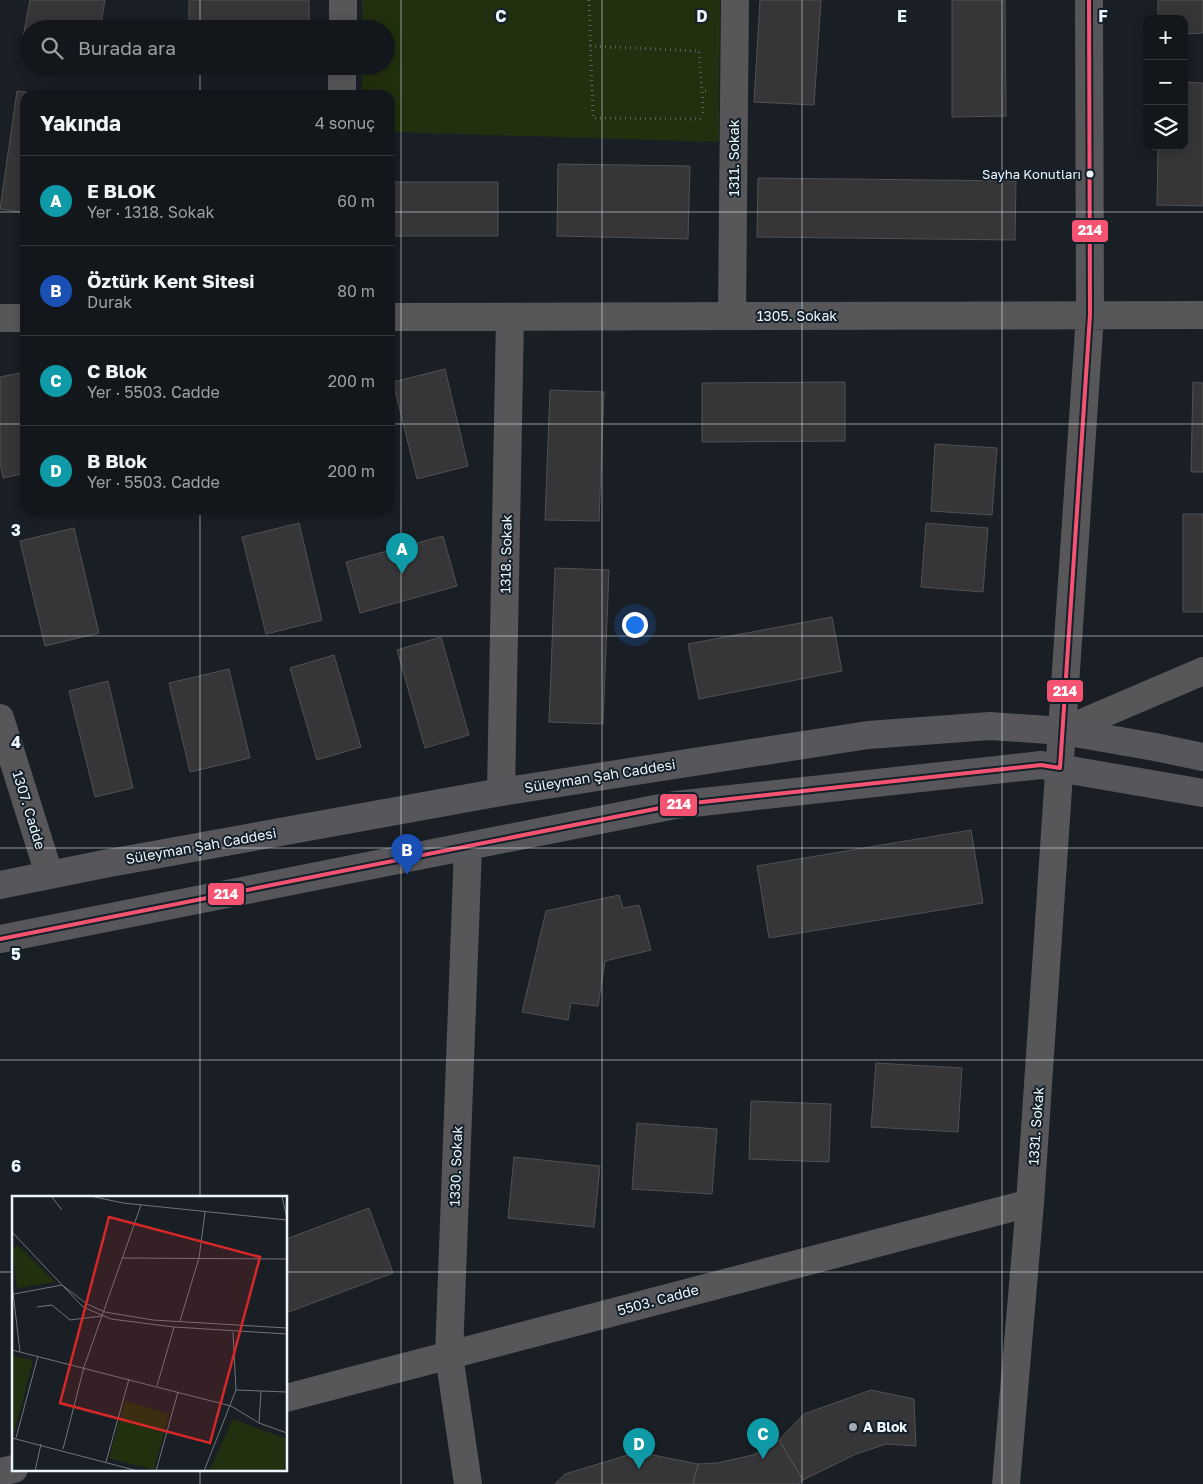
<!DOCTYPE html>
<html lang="tr">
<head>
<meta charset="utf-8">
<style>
  :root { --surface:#13171c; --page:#1c2025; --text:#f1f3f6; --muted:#9d9fa3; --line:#32363b; --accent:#a3aab1 }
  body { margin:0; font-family:"Golos Text",sans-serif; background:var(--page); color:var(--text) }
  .controls { position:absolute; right:15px; top:15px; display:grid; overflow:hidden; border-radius:10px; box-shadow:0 2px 12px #0003 }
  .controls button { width:45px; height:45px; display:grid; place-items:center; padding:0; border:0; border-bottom:1px solid var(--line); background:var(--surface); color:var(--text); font:25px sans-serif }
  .you { position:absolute; left:634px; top:624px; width:18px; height:18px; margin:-12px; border:4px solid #fff; border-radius:50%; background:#1a73e8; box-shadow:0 0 0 8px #1a73e833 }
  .badge { display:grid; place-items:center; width:32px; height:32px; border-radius:50%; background:var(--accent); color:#fff; font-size:16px; font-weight:700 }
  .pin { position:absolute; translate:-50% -41px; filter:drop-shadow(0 1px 2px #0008) }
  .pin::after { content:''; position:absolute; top:26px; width:18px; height:15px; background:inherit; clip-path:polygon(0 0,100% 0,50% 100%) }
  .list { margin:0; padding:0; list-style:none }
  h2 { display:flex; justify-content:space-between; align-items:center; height:65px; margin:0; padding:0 20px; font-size:21px }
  h2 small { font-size:16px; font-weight:400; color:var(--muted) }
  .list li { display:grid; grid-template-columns:32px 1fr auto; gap:15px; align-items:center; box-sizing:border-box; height:90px; padding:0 20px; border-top:1px solid var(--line) }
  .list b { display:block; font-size:19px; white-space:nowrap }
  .list p { margin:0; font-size:16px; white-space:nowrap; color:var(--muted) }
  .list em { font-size:16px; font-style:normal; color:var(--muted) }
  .icon { flex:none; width:28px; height:28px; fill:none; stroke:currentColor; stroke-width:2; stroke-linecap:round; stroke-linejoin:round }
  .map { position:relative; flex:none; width:1203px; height:1484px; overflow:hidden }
  .search { position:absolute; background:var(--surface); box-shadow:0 2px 12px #0003; left:20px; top:20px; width:375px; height:55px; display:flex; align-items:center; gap:12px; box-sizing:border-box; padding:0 18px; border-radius:28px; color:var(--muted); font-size:19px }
  .panel { position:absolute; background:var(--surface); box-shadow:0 2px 12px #0003; left:20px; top:90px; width:375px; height:425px; border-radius:15px }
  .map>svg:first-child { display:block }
  .green { fill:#21300e }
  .building { fill:#363638; stroke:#515052 }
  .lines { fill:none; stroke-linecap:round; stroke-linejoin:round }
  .path { stroke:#5d5e60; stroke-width:3; stroke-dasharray:1 4; stroke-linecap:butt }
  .minor { stroke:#575659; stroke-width:28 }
  .major { stroke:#57575b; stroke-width:28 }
  .bus-1-casing { stroke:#14202a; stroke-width:8 }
  .bus-1 { stroke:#f65372; stroke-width:4 }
  .grid { fill:none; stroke:#edf5fc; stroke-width:1; stroke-opacity:0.55 }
  .bus-dot { fill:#edf5fc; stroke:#14202a; stroke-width:2 }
  .poi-dot { fill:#a3aab1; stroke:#14202a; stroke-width:2 }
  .labels { text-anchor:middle; stroke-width:4; stroke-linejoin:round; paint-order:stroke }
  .bus-label { font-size:13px; fill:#edf5fc; stroke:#14202a; text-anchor:end }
  .street-label { font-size:14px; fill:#edf5fc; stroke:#14202a }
  .poi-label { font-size:14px; font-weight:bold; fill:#edf5fc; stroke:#14202a; text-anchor:start }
  .inset-road { fill:none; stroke:#6e757b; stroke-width:1 }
  .view { fill:#d62828; fill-opacity:0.15; stroke:#d62828; stroke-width:2.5 }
  .inset-edge { fill:none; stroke:#edf5fc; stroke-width:2.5 }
  .grid-label { font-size:16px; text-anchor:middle; font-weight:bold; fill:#edf5fc; stroke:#14202a; stroke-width:4; stroke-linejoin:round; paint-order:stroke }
  .line-badge { stroke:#14202a; stroke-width:2 }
  .badge-label { font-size:14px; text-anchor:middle; font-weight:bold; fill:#fff }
</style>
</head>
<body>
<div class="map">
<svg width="1203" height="1484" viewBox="0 0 1203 1484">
  <rect width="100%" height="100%" fill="#191f25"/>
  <path class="green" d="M362 0H720L719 142 390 132V95H362V66H386V29H362Z"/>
  <path class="building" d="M30 0H105L100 29H29V38L23 37Z
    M189 0H309V29H189Z
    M760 0H821L814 105 754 102Z
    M952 0H1005L1006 116 952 117Z
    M1158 0H1203V33L1184 34V19H1158Z
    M1184 82 1203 83V206L1157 205 1158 146H1184Z
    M17 91 46 95H25V213L0 209Z
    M558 164 690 166 688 239 557 236Z
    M758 178 1016 181 1015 240 757 237Z
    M390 182H498V236H390Z
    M445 369 468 466 417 479 393 382Z
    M25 372V473L3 478 0 462V377Z
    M845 382V441L702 442V383Z
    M1193 382 1203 383V472H1191Z
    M550 390 604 392 599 521 545 520Z
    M935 444 997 448 992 515 931 511Z
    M1183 514H1203V612H1183Z
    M299 523 322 620 266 634 242 537Z
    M926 523 988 528 983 592 921 587Z
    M74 528 99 633 45 646 20 541Z
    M443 536 457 586 360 613 346 562Z
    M555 568 609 570 603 724 549 722Z
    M832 617 842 671 699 699 688 644Z
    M441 637 469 735 425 748 397 650Z
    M334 655 361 747 317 760 290 668Z
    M229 669 250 758 190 772 169 683Z
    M108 681 133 788 95 797 69 691Z
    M971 830 983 903 769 938 757 866Z
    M619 895 623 908 639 905 651 950 605 961 598 1006 571 1003 568 1020 522 1012 546 911Z
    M876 1063 962 1068 958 1132 871 1127Z
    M751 1101 831 1104 829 1162 749 1159Z
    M637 1123 717 1129 712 1194 632 1189Z
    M514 1157 600 1166 594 1227 508 1218Z
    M369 1208 393 1273 286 1313V1239Z
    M871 1390 914 1399 916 1446 886 1444 856 1454 803 1480 779 1440 804 1414Z
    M779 1440 803 1480 799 1484H693L698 1464 717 1463 753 1455Z
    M638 1452 698 1464 693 1484H555L565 1474Z"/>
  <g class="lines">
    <path class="path" d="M589 0 593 118 704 119
      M590 46 699 51 702 91
      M703 113 702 91H706"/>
    <path class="minor" d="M343 29V0
      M342 95V66
      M732 316 735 0
      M390 317 1203 315
      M0 318H25
      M0 718 49 874
      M1063 731 1203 671
      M501 792 510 317
      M286 1398 1030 1203
      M0 1472 14 1469
      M468 1484 449 1355 468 847
      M1006 1484 1030 1203 1090 315 1089 0"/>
    <path class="major" d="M0 885 104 864 501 792 868 735 990 726 1063 731 1155 747 1203 757
      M0 939 675 805 1041 765 1203 793"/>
    <g class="bus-1-casing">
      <path id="bus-1" d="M0 939 675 805 1041 765 1060 768 1090 315 1089 0"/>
    </g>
    <use href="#bus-1" class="bus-1"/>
  </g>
  <path class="grid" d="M200 0V29M401 0V1484M602 0V1484M802 0V1484M1002 0V1484M200 66V95M0 212H25M390 212H1203M0 424H25M390 424H1203M200 510V1198M0 636H1203M0 848H1203M0 1060H1203M0 1272H14M286 1272H1203M200 1470V1484"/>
  <circle class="bus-dot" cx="1090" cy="174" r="4.5"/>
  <circle class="poi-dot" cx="853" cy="1427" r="5"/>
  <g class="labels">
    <g class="bus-label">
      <text x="1081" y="179">Sayha Konutları</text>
    </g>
    <g class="street-label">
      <text transform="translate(734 158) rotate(-90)" y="5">1311. Sokak</text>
      <text x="797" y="321">1305. Sokak</text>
      <text transform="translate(506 554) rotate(-89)" y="5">1318. Sokak</text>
      <text transform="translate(600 776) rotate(-9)" y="5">Süleyman Şah Caddesi</text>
      <text transform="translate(29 810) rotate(73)" y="5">1307. Cadde</text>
      <text transform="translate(201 846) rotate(-10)" y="5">Süleyman Şah Caddesi</text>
      <text transform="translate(1036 1126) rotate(-86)" y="5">1331. Sokak</text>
      <text transform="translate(456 1166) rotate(-88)" y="5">1330. Sokak</text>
      <text transform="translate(658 1300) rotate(-15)" y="5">5503. Cadde</text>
    </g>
    <g class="poi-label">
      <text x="863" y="1432">A Blok</text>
    </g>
  </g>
  <g transform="translate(12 1196)">
    <rect width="275" height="275" fill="#191f25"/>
    <path d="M5 50 11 54 43 86 5 92 0 52ZM0 160 21 164 2 238 0 237ZM113 205 157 218 142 274 97 262ZM221 223 275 243V275H197Z" fill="#21300e"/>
    <path class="inset-road" d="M39 0 50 14M78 0 111 7 275 24M270 0 275 23M0 36 50 89 75 108 93 116 141 124 275 132M110 62 275 63M0 88 8 156M51 90 71 111 99 123 162 131 275 138M2 98 50 89M25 111 40 109 58 124 90 120M168 125 187 62 193 16M0 154 219 210 247 227 275 237M145 190 162 131M224 194 275 196M247 227 249 195M0 242 126 275M4 242 26 160M51 253 72 171 129 9M94 266 117 183M23 275 29 248M144 275 166 196M192 275 224 194 221 136"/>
    <path class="view" d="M97 21 248 61 198 247 48 207Z"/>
    <rect width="275" height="275" class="inset-edge"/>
  </g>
  <g class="grid-label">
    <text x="501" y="22">C</text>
    <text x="702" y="22">D</text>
    <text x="902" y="22">E</text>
    <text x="1103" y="22">F</text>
    <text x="16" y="536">3</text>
    <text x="16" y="748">4</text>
    <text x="16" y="960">5</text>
    <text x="16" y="1172">6</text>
  </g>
  <g class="line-badge">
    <rect x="1071" y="219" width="38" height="24" rx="5" fill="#f65372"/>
    <rect x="1046" y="679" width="38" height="24" rx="5" fill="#f65372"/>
    <rect x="659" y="793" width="39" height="24" rx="5" fill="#f65372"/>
    <rect x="207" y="882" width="38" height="24" rx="5" fill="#f65372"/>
  </g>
  <g class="badge-label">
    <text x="1090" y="235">214</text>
    <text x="1065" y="696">214</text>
    <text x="679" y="809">214</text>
    <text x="226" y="899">214</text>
  </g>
</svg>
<div class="controls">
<button>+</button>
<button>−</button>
<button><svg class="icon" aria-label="layers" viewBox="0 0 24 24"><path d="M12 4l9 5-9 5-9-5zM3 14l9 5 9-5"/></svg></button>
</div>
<div class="you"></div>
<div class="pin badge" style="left:402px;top:574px;background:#0f9aa8">A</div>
<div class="pin badge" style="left:407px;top:875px;background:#1a4fb4">B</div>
<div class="pin badge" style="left:763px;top:1459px;background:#0f9aa8">C</div>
<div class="pin badge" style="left:639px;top:1469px;background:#0f9aa8">D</div>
<div class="search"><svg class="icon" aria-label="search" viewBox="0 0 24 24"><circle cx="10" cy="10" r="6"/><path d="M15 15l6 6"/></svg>Burada ara</div>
<section class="panel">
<h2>Yakında<small>4 sonuç</small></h2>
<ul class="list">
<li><span class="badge" style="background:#0f9aa8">A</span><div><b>E BLOK</b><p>Yer · 1318. Sokak</p></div><em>60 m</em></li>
<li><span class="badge" style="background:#1a4fb4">B</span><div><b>Öztürk Kent Sitesi</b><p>Durak</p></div><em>80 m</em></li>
<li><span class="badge" style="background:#0f9aa8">C</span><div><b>C Blok</b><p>Yer · 5503. Cadde</p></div><em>200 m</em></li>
<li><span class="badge" style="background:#0f9aa8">D</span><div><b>B Blok</b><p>Yer · 5503. Cadde</p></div><em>200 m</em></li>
</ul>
</section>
</div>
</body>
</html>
